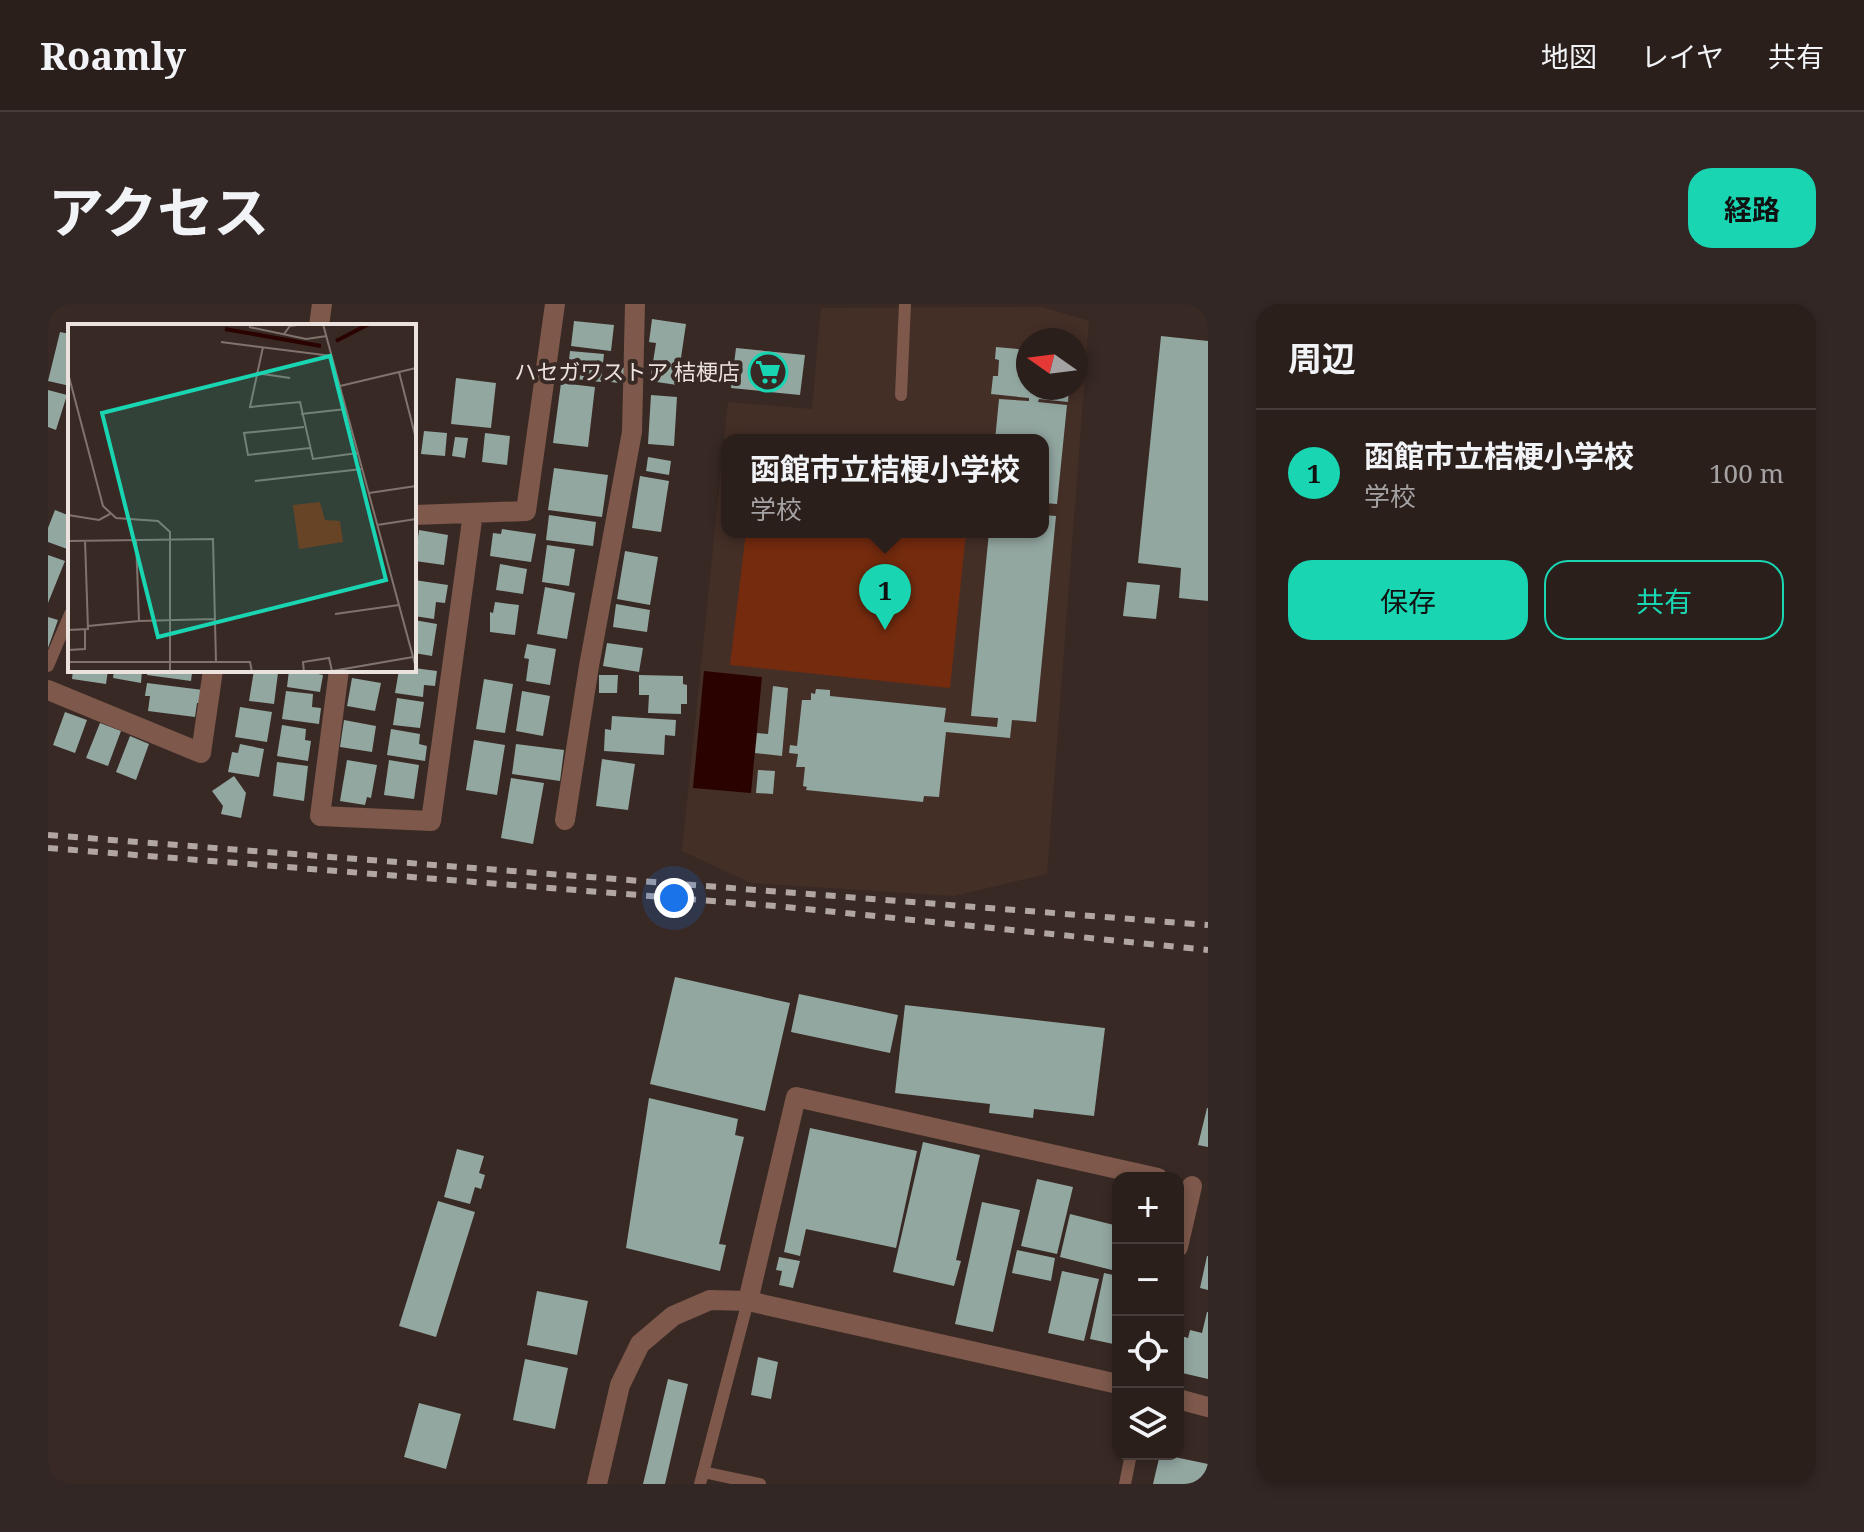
<!DOCTYPE html>
<html lang="ja">
<head>
<meta charset="utf-8">
<style>
  :root { --surface:#2a1f1b; --page:#322724; --text:#f1f3f6; --muted:#a5a2a3; --line:#463d3a; --accent:#19d5b2 }
  body { margin:0; font-family:"Noto Serif","Noto Sans JP",serif; background:var(--page); color:var(--text) }
  .controls { position:absolute; right:24px; bottom:24px; display:grid; overflow:hidden; border-radius:16px; box-shadow:0 4px 12px #0003 }
  .controls button { width:72px; height:72px; display:grid; place-items:center; padding:0; border:0; border-bottom:2px solid var(--line); background:var(--surface); color:var(--text); font:40px sans-serif }
  .compass { position:absolute; left:968px; top:24px; width:72px; height:72px; border-radius:50%; background:var(--surface); box-shadow:0 4px 12px #0003; rotate:284deg }
  .you { position:absolute; left:626px; top:594px; width:28px; height:28px; margin:-20px; border:6px solid #fff; border-radius:50%; background:#1a73e8; box-shadow:0 0 0 12px #1a73e833 }
  .badge { display:grid; place-items:center; width:52px; height:52px; border-radius:50%; background:var(--accent); color:#111; font-size:26px; font-weight:700 }
  .pin { position:absolute; translate:-50% -66px; filter:drop-shadow(0 2px 4px #0008) }
  .pin::after { content:''; position:absolute; top:42px; width:28px; height:24px; background:inherit; clip-path:polygon(0 0,100% 0,50% 100%) }
  .popup { position:absolute; left:673px; top:130px; width:328px; height:104px; box-sizing:border-box; display:grid; place-content:center; border-radius:16px; background:var(--surface); filter:drop-shadow(0 2px 6px #0005); font-size:26px; white-space:nowrap; color:var(--muted) }
  .popup b { font-size:30px; color:var(--text) }
  .popup::after { content:''; position:absolute; left:50%; top:100%; margin-left:-16px; border:16px solid transparent; border-top-color:var(--surface) }
  .list { margin:0; padding:0; list-style:none }
  h2 { display:flex; justify-content:space-between; align-items:center; height:104px; margin:0; padding:0 32px; font-size:34px }
  h2 small { font-size:26px; font-weight:400; color:var(--muted) }
  .list li { display:grid; grid-template-columns:52px 1fr auto; gap:24px; align-items:center; box-sizing:border-box; height:128px; padding:0 32px; border-top:2px solid var(--line) }
  .list b { display:block; font-size:30px; white-space:nowrap }
  .list p { margin:0; font-size:26px; white-space:nowrap; color:var(--muted) }
  .list em { font-size:26px; font-style:normal; color:var(--muted) }
  .actions { display:flex; gap:16px; padding:24px 32px }
  .actions a { flex:1; padding:18px 0; border:2px solid var(--accent); border-radius:24px; text-align:center; font-size:28px; color:var(--accent) }
  .actions .main { background:var(--accent); color:#111 }
  .icon { flex:none; width:44px; height:44px; fill:none; stroke:currentColor; stroke-width:2; stroke-linecap:round; stroke-linejoin:round }
  .map { position:relative; flex:none; width:1160px; height:1180px; overflow:hidden; border-radius:24px }
  header { display:flex; align-items:center; gap:48px; box-sizing:border-box; height:112px; padding:0 40px; background:var(--surface); border-bottom:2px solid var(--line) }
  header strong { font-size:38px }
  nav { display:flex; gap:44px; margin-inline-start:auto; font-size:28px }
  .intro { display:flex; align-items:center; justify-content:space-between; box-sizing:border-box; height:192px; padding:0 48px }
  h1 { margin:0; font-size:56px }
  .button { padding:20px 36px; border-radius:24px; background:var(--accent); color:#111; font-size:28px; font-weight:700 }
  main { display:flex; gap:48px; padding:0 48px }
  aside { flex:1; background:var(--surface); border-radius:24px; box-shadow:0 4px 12px #0003 }
  .map>svg:first-child { display:block }
  .built { fill:#442f27; fill-rule:evenodd }
  .green { fill:#752b0e }
  .water { fill:#2a0200 }
  .building { fill:#93a7a1 }
  .lines { fill:none; stroke-linecap:round; stroke-linejoin:round }
  .service { stroke:#7d584b; stroke-width:12 }
  .minor { stroke:#7d584b; stroke-width:20 }
  .tertiary { stroke:#7d584b; stroke-width:20 }
  .rail { stroke:#b2a6a2; stroke-width:6; stroke-dasharray:10 10; stroke-linecap:butt }
  .labels { text-anchor:middle; stroke-width:8; stroke-linejoin:round; paint-order:stroke }
  .poi-label { font-size:22px; fill:#ebe1dd; stroke:#382924; text-anchor:end }
  .inset-river { fill:none; stroke:#2a0200; stroke-width:4 }
  .inset-road { fill:none; stroke:#80736e; stroke-width:2 }
  .view { fill:#19d5b2; fill-opacity:0.15; stroke:#19d5b2; stroke-width:4 }
  .inset-edge { fill:none; stroke:#ebe1dd; stroke-width:4 }
</style>
</head>
<body>
<header>
<strong>Roamly</strong>
<nav><a>地図</a><a>レイヤ</a><a>共有</a></nav>
</header>
<div class="intro"><h1>アクセス</h1><a class="button">経路</a></div>
<main>
<div class="map">
<svg width="1160" height="1180" viewBox="0 0 1160 1180">
  <rect width="100%" height="100%" fill="#382924"/>
  <path class="built" d="M994 3 1041 17 999 570 906 592 703 579 634 547 680 98 764 105 773 4ZM980 36H1028V84H980ZM679 136H995V228H679Z"/>
  <path class="green" d="M698 228H918L902 384 682 361Z"/>
  <path class="water" d="M656 367 714 373 703 489 645 484Z"/>
  <path class="building" d="M604 15 638 20 629 81 602 77 608 39 601 38Z
    M526 17 566 21 563 47 523 42Z
    M12 28 22 30V82L0 77Z
    M1113 32 1160 37V297L1131 294 1133 264 1090 259Z
    M948 43 980 46V84H1021L1020 98 991 95 990 98 1019 101 1009 200 995 199V136H947L951 95 981 97V94L943 90 945 72H950L951 56 947 55Z
    M688 44 757 51 752 91 683 84Z
    M522 47 556 50 553 78 519 74Z
    M565 63 579 64 577 80 563 78Z
    M408 74 448 79 443 124 403 120Z
    M513 79 547 83 540 143 505 139Z
    M0 86 19 91 8 126 0 123Z
    M603 91 629 93 626 142 600 140Z
    M376 127 399 129 397 152 373 150Z
    M437 129 462 132 459 161 434 158Z
    M407 133 420 134 417 154 404 152Z
    M600 153 623 157 621 171 598 167Z
    M506 164 560 171 554 213 500 206Z
    M592 172 621 177 613 228 584 224Z
    M7 206 22 212V246L0 238V224Z
    M501 211 548 218 545 242 498 236Z
    M995 211 1008 212 988 418 964 416 962 434 898 428 891 493 876 492 875 498 758 486 759 483 755 482 757 463H748L750 450 741 449 742 441 749 442 754 396H763V389L767 390 768 385 782 386V392L898 404 896 418 949 423 950 414 923 412 941 228H995Z
    M454 225 488 230 483 258 442 252 445 229 453 230Z
    M371 226 400 231 396 261 367 257Z
    M499 241 527 245 521 282 494 278Z
    M577 247 610 253 602 301 569 295Z
    M0 251 17 257 0 299Z
    M452 260 479 265 475 290 448 286Z
    M366 276 400 281 397 299 388 298 386 315 366 312Z
    M1079 278 1112 281 1108 315 1075 312Z
    M497 283 527 289 519 335 489 330Z
    M447 298 471 301 467 331 442 328V308L445 309Z
    M568 300 602 306 599 328 565 323Z
    M0 313 10 316 0 344Z
    M366 316 389 320 384 352 366 349Z
    M559 339 595 344 591 368 555 362Z
    M479 340 508 345 502 381 478 377 481 355 476 354Z
    M366 364 389 367 387 382 376 381 375 393 347 389 351 366H366Z
    M25 366H60L58 380 24 375Z
    M66 366H94L93 379 65 374Z
    M100 366H149V370L144 369 143 377 99 371Z
    M206 366 230 369 226 400 201 397Z
    M241 366H271L270 370 275 371 272 388 239 383Z
    M551 371H570L569 389H551Z
    M591 371 635 372V380L639 381V400H633V410L600 409 601 391H591Z
    M304 374 333 379 327 407 299 402Z
    M436 375 465 380 457 429 428 425Z
    M99 379 155 386 153 399H149L147 413 100 407 102 392H97Z
    M725 382 740 384 734 452 707 449 709 429 720 430Z
    M238 387 265 390 264 403 273 404 271 420 234 415Z
    M474 387 502 392 495 432 468 427Z
    M349 394 376 398 372 424 345 421Z
    M192 403 224 408 219 438 187 433Z
    M17 408 39 416 27 449 5 441Z
    M564 412 628 416 627 432 617 431 616 451 556 447 557 425 563 426Z
    M296 416 328 422 324 448 292 443Z
    M52 419 73 427 60 462 38 454Z
    M234 421 258 425 257 436 263 437 260 457 229 452Z
    M343 425 372 430 371 440 379 442 377 457 339 451Z
    M82 432 101 440 88 476 68 468Z
    M426 436 457 441 449 491 418 486Z
    M192 440 216 445 211 473 180 468 184 448 190 449Z
    M468 440 516 446 512 477 464 470Z
    M554 455 587 460 580 506 548 502Z
    M299 456 329 461 323 494 319 493 317 501 292 497Z
    M341 456 371 461 366 495 336 491Z
    M229 458 260 462 256 497 225 492Z
    M710 466 727 467 725 490 708 489Z
    M186 472 198 489 193 514 173 510 175 502 164 487Z
    M463 474 496 479 485 540 453 534Z
    M627 673 742 699 717 807 602 780Z
    M751 690 850 711 842 749 743 728Z
    M857 701 1057 724 1046 812 986 805 985 814 941 809 942 800 847 789Z
    M601 794 690 815 687 831 696 833 671 940 678 941 672 967 578 944Z
    M1159 804H1160V843L1150 841Z
    M762 824 869 847 848 944 758 925 752 952 736 948Z
    M875 838 932 851 908 956 913 957 906 982 845 968Z
    M409 845 436 852 431 869 437 871 433 885 427 883 422 900 396 893Z
    M989 875 1025 883 1009 950 973 942Z
    M390 897 427 908 388 1033 351 1022Z
    M934 898 972 906 945 1028 907 1020Z
    M1022 910 1070 922V940L1064 966 1012 953Z
    M969 946 1007 954 1003 977 964 969Z
    M1159 952H1160V986L1152 984Z
    M731 953 752 957 745 984 731 981 734 967 728 966Z
    M1014 967 1051 975 1036 1037 1000 1029Z
    M1056 969 1070 972V1041L1042 1035Z
    M489 987 540 997 529 1051 479 1041Z
    M1159 1008H1160V1075L1130 1068V1031L1140 1034 1142 1026 1154 1029Z
    M710 1053 730 1058 723 1095 703 1091Z
    M477 1055 520 1064 507 1125 465 1116Z
    M620 1075 640 1080 617 1180H595Z
    M371 1099 413 1110 398 1165 356 1153Z
    M1112 1150 1160 1160V1180H1105Z"/>
  <g class="lines">
    <path class="service" d="M853 91 857 0
      M0 362 22 310
      M655 1168 712 1180
      M652 1180 700 997
      M1077 1180 1083 1150"/>
    <path class="minor" d="M271 22 274 0
      M366 211 478 207 507 0
      M291 366 272 512 383 517 425 209
      M0 386 153 449 165 366
      M517 516 541 362 584 128 587 0
      M1130 943 1144 882
      M700 997 748 793 1110 874"/>
    <path class="tertiary" d="M1130 1095 1160 1103
      M549 1180 572 1081 592 1040 625 1012 662 996 700 997 1070 1080"/>
    <path class="rail" d="M0 531 1160 621
      M0 544 728 602 1160 646"/>
  </g>
  <defs>
    <g id="supermarket-ring" transform="scale(2)"><circle r="9.5" fill="#382924" stroke="#19d5b2" stroke-width="1.5"/><path d="M-6-5.5h2.5l.6 2H6L4.5 2H-2.5L-4.4-4H-6ZM-1.5 3.2a1.3 1.3 0 1 0 .1 0ZM3 3.2a1.3 1.3 0 1 0 .1 0Z" fill="#19d5b2"/></g>
  </defs>
  <g fill-rule="evenodd">
    <use href="#supermarket-ring" x="720" y="68"/>
  </g>
  <g class="labels">
    <g class="poi-label">
      <text x="692" y="76">ハセガワストア 桔梗店</text>
    </g>
  </g>
  <g transform="translate(20 20)">
    <rect width="348" height="348" fill="#382924"/>
    <path d="M252 178 257 196 272 197 275 218 231 225 225 181Z" fill="#752b0e"/>
    <path class="inset-river" d="M157 5 253 22M268 17 301 0"/>
    <path class="inset-road" d="M255 0 348 344M181 3 238 15 259 12M216 10 222 2 237 0M153 18 264 32M195 23 182 83 232 78 245 135 290 129M331 48 348 115M0 49 35 182 48 194 90 197 102 208V348M188 49 222 54M272 62 348 44M233 90 278 85M236 103 176 109 180 131 242 124M187 157 294 145M301 169 348 162M0 191 31 196 42 190M309 201 348 195M68 215 71 297 147 295M0 217 145 215 148 339M267 290 331 281M20 302 71 297M0 306 20 305 17 216M0 326 17 325V305M0 338H182L184 348M236 348 235 338 261 334 264 347 345 333"/>
    <path class="view" d="M262 32 318 256 90 313 34 89Z"/>
    <rect width="348" height="348" class="inset-edge"/>
  </g>
</svg>
<div class="controls">
<button>+</button>
<button>−</button>
<button><svg class="icon" aria-label="locate" viewBox="0 0 24 24"><circle cx="12" cy="12" r="6"/><path d="M12 2v4M12 18v4M2 12h4M18 12h4"/></svg></button>
<button><svg class="icon" aria-label="layers" viewBox="0 0 24 24"><path d="M12 4l9 5-9 5-9-5zM3 14l9 5 9-5"/></svg></button>
</div>
<svg class="compass" viewBox="-18 -18 36 36"><path d="M0-13l5 13h-10z" fill="#e53935"/><path d="M0 13l5-13h-10z" fill="#a5a2a3"/></svg>
<div class="you"></div>
<div class="pin badge" style="left:837px;top:326px">1</div>
<div class="popup"><b>函館市立桔梗小学校</b>学校</div>
</div>
<aside>
<h2>周辺<small></small></h2>
<ul class="list">
<li><span class="badge">1</span><div><b>函館市立桔梗小学校</b><p>学校</p></div><em>100 m</em></li>
</ul>
<div class="actions"><a class="main">保存</a><a>共有</a></div>
</aside>
</main>
</body>
</html>
